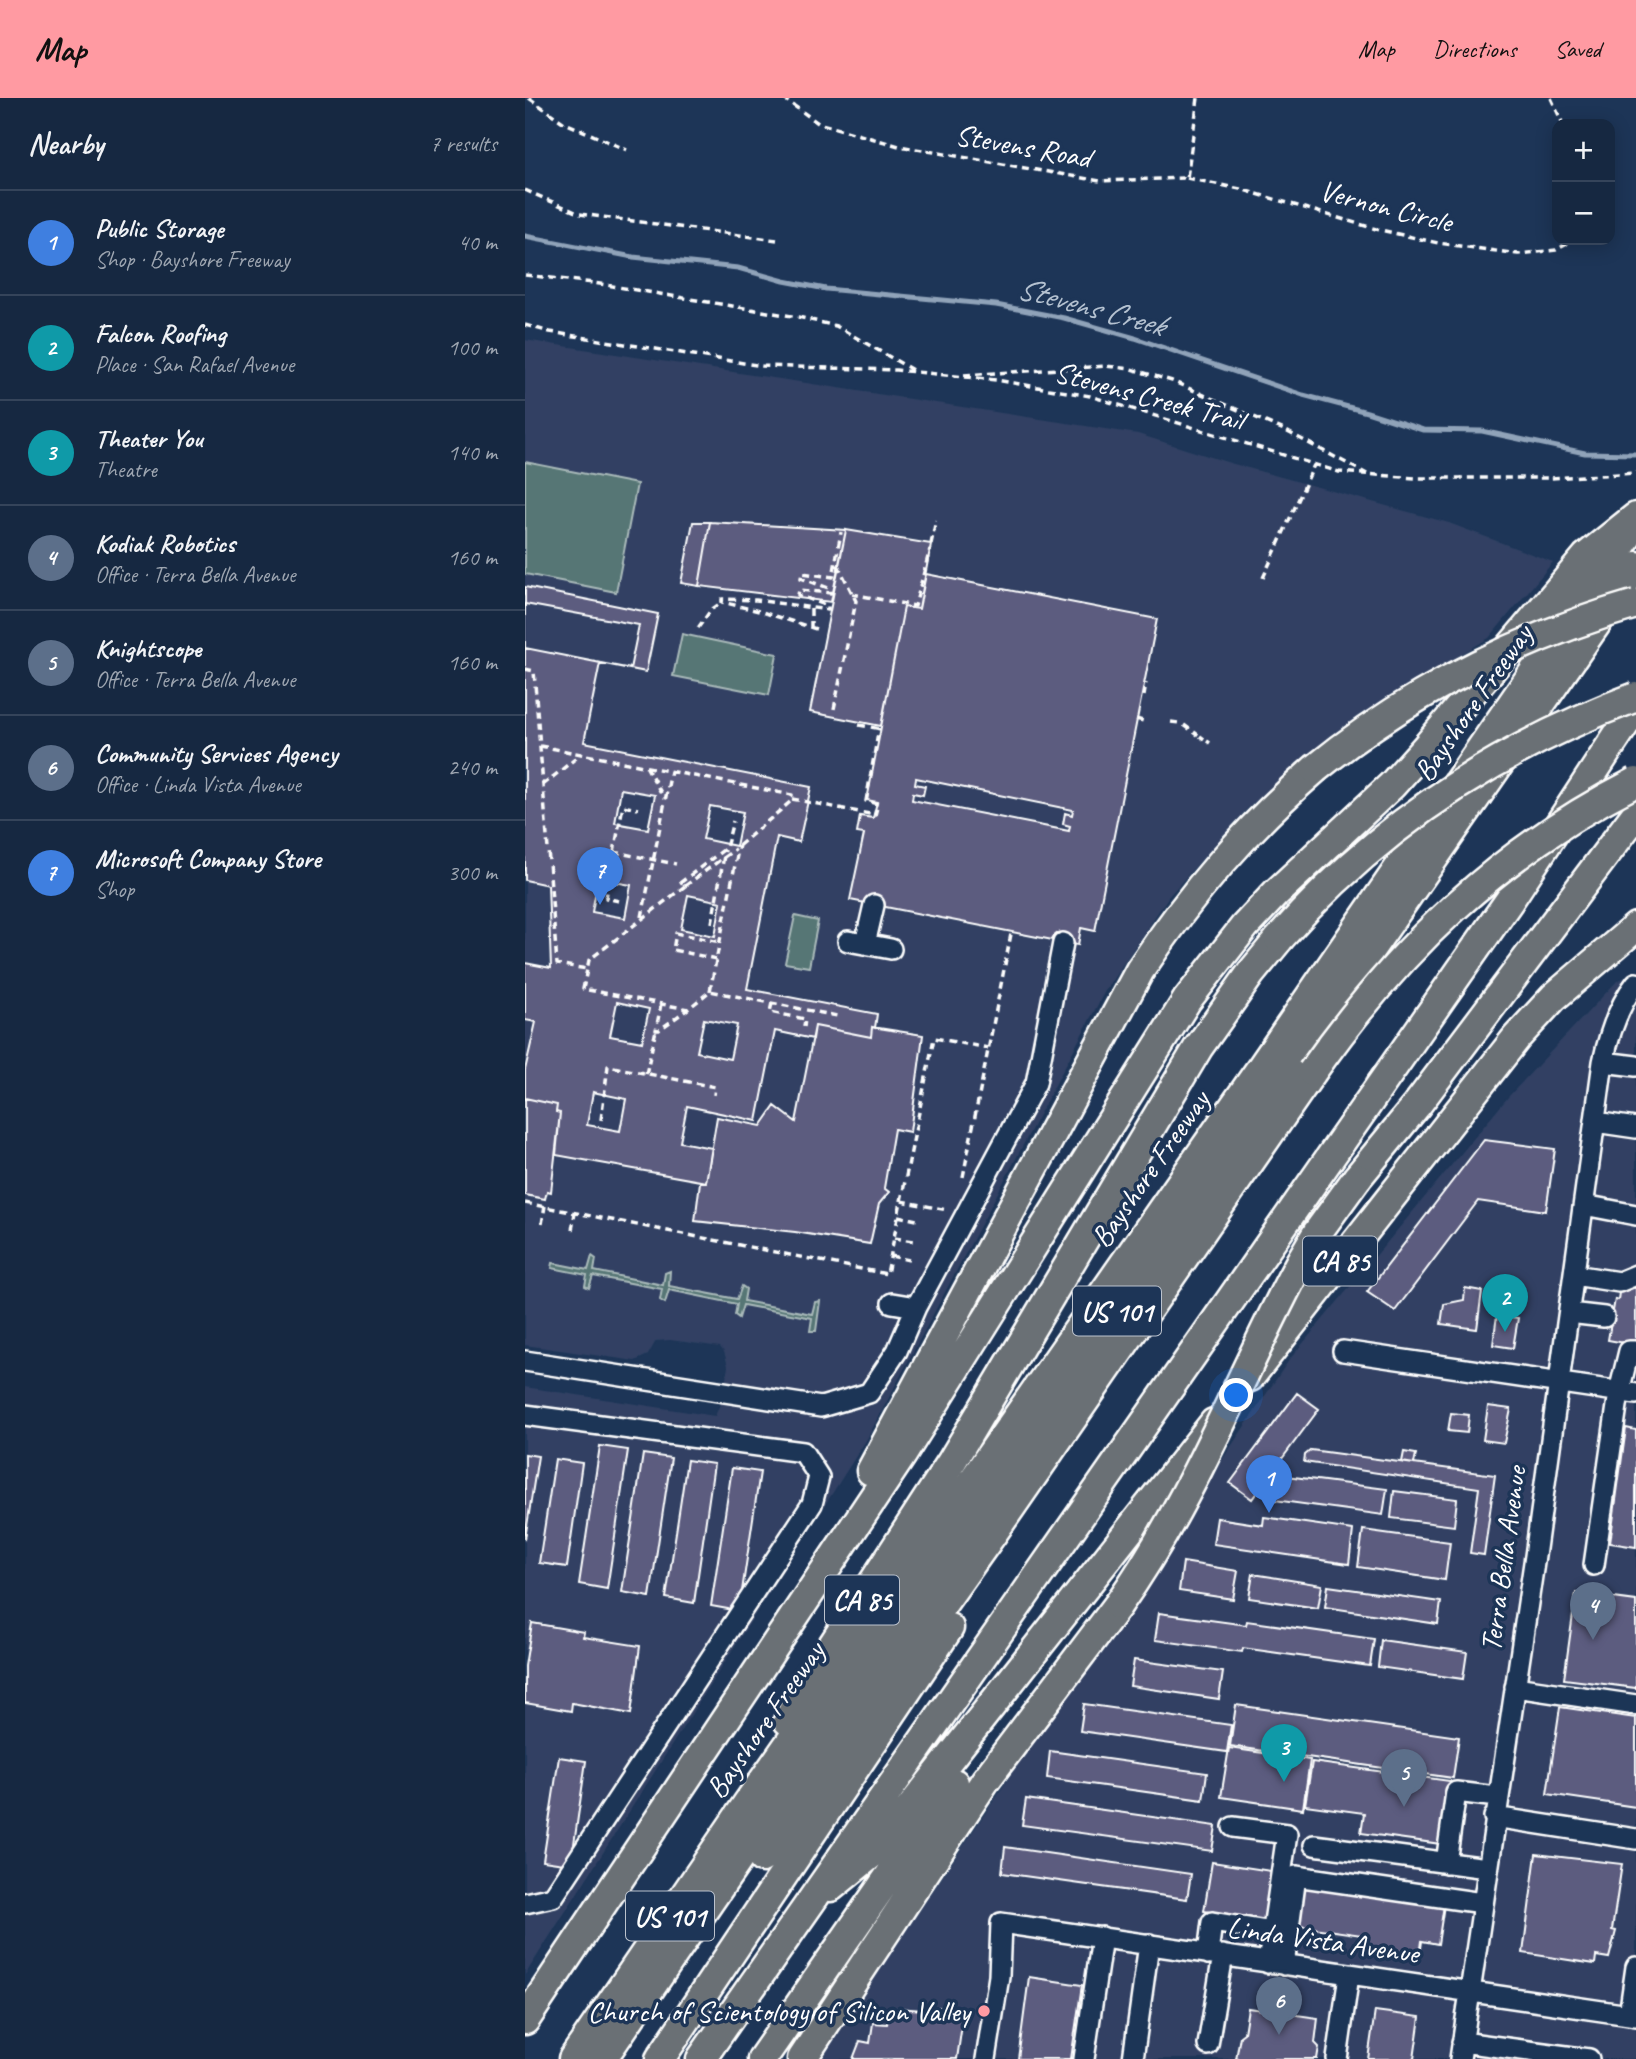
<!DOCTYPE html>
<html lang="en">
<head>
<meta charset="utf-8">
<style>
  :root { --surface:#162841; --page:#1f3048; --text:#f1f3f6; --muted:#9ea6b1; --line:#35445a; --accent:#ff9aa2 }
  body { margin:0; font-family:Caveat,sans-serif; background:var(--page); color:var(--text) }
  .controls { position:absolute; right:21px; top:21px; display:grid; overflow:hidden; border-radius:14px; box-shadow:0 4px 18px #0003 }
  .controls button { width:63px; height:63px; display:grid; place-items:center; padding:0; border:0; border-bottom:2px solid var(--line); background:var(--surface); color:var(--text); font:35px sans-serif }
  .you { position:absolute; left:712px; top:1298px; width:24px; height:24px; margin:-18px; border:5px solid #fff; border-radius:50%; background:#1a73e8; box-shadow:0 0 0 10px #1a73e833 }
  .badge { display:grid; place-items:center; width:46px; height:46px; border-radius:50%; background:var(--accent); color:#fff; font-size:23px; font-weight:700 }
  .pin { position:absolute; translate:-50% -58px; filter:drop-shadow(0 2px 4px #0008) }
  .pin::after { content:''; position:absolute; top:37px; width:24px; height:21px; background:inherit; clip-path:polygon(0 0,100% 0,50% 100%) }
  .list { margin:0; padding:0; list-style:none }
  h2 { display:flex; justify-content:space-between; align-items:center; height:91px; margin:0; padding:0 28px; font-size:30px }
  h2 small { font-size:23px; font-weight:400; color:var(--muted) }
  .list li { display:grid; grid-template-columns:46px 1fr auto; gap:21px; align-items:center; box-sizing:border-box; height:105px; padding:0 28px; border-top:2px solid var(--line) }
  .list b { display:block; font-size:26px; white-space:nowrap }
  .list p { margin:0; font-size:23px; white-space:nowrap; color:var(--muted) }
  .list em { font-size:23px; font-style:normal; color:var(--muted) }
  .map { position:relative; flex:none; width:1111px; height:1961px; overflow:hidden }
  header { display:flex; align-items:center; gap:42px; box-sizing:border-box; height:98px; padding:0 35px; background:var(--accent); color:#111 }
  header strong { font-size:33px }
  nav { display:flex; gap:38px; margin-inline-start:auto; font-size:24px }
  main { display:flex }
  aside { flex:1; background:var(--surface) }
  .map>svg:first-child { display:block }
  .built { fill:#304163 }
  .green { fill:#567675; stroke:#aababa; stroke-width:2 }
  .lines { fill:none; stroke-linecap:round; stroke-linejoin:round }
  .stream { stroke:#90a3b9; stroke-width:5 }
  .building { fill:#5c5c7f; stroke:#fff; stroke-width:2; fill-rule:evenodd }
  .minor-casing { stroke:#fff; stroke-width:24 }
  .highway-casing { stroke:#fff; stroke-width:33 }
  .path { stroke:#fff; stroke-width:3.5; stroke-dasharray:7 5; stroke-linecap:butt }
  .minor { stroke:#1d3557; stroke-width:19 }
  .highway { stroke:#6a7074; stroke-width:28 }
  .highway-bridge-casing { stroke:#fff; stroke-width:33; stroke-linecap:butt }
  .path-bridge { stroke:#fff; stroke-width:3.5; stroke-dasharray:7 5; stroke-linecap:butt }
  .highway-bridge { stroke:#6a7074; stroke-width:28 }
  .poi-dot { fill:#ff9aa2; stroke:#1d3557; stroke-width:2.5 }
  .labels { text-anchor:middle; stroke-width:7; stroke-linejoin:round; paint-order:stroke }
  .shield { fill:#1d3557; stroke:#bbc2cd; stroke-width:2 }
  .shield-label { font-size:28px; font-weight:bold; fill:#fff }
  .street-label { font-size:30px; fill:#fff; stroke:#1d3557 }
  .poi-label { font-size:30px; fill:#fff; stroke:#1d3557; text-anchor:end }
  .water-label { font-size:32px; font-style:italic; fill:#b5c2d1; stroke:#1d3557 }
</style>
</head>
<body>
<header>
<strong>Map</strong>
<nav><a>Map</a><a>Directions</a><a>Saved</a></nav>
</header>
<main>
<aside>
<h2>Nearby<small>7 results</small></h2>
<ul class="list">
<li><span class="badge" style="background:#3f7fe0">1</span><div><b>Public Storage</b><p>Shop · Bayshore Freeway</p></div><em>40 m</em></li>
<li><span class="badge" style="background:#0f9aa8">2</span><div><b>Falcon Roofing</b><p>Place · San Rafael Avenue</p></div><em>100 m</em></li>
<li><span class="badge" style="background:#0f9aa8">3</span><div><b>Theater You</b><p>Theatre</p></div><em>140 m</em></li>
<li><span class="badge" style="background:#5c6f8a">4</span><div><b>Kodiak Robotics</b><p>Office · Terra Bella Avenue</p></div><em>160 m</em></li>
<li><span class="badge" style="background:#5c6f8a">5</span><div><b>Knightscope</b><p>Office · Terra Bella Avenue</p></div><em>160 m</em></li>
<li><span class="badge" style="background:#5c6f8a">6</span><div><b>Community Services Agency</b><p>Office · Linda Vista Avenue</p></div><em>240 m</em></li>
<li><span class="badge" style="background:#3f7fe0">7</span><div><b>Microsoft Company Store</b><p>Shop</p></div><em>300 m</em></li>
</ul>
</aside>
<div class="map">
<svg width="1111" height="1961" viewBox="0 0 1111 1961">
  <rect width="100%" height="100%" fill="#1d3557"/>
  <filter id="ink" filterUnits="userSpaceOnUse"><feTurbulence type="fractalNoise" baseFrequency=".0143" numOctaves="2"/><feDisplacementMap in="SourceGraphic" scale="14" xChannelSelector="R" yChannelSelector="G"/><feConvolveMatrix kernelMatrix="1 2 1 2 8 2 1 2 1" color-interpolation-filters="sRGB"/></filter>
  <g filter="url(#ink)">
    <path class="built" d="M0 242 613 336 705 365 924 425 1028 464 964 540 833 618 724 709 644 798 580 893 342 1341 0 1877V1289L190 1318 198 1299 203 1268 199 1254 195 1249 145 1242 131 1243 123 1257 110 1263 0 1247Z
      M1111 874V1961H295L764 1262 984 998 1092 883Z"/>
    <path class="green" d="M0 364 112 386 91 494 0 476Z
      M157 536 252 556 244 597 148 578Z
      M270 818 293 823 284 869 260 865Z
      M67 1158 71 1161 69 1173 138 1187 140 1175 145 1173 144 1188 212 1201 217 1188 221 1191 219 1203 287 1216 290 1204 295 1203 291 1233H285L287 1220 218 1207 214 1220 210 1217 212 1206 144 1192 140 1205 135 1202 137 1191 68 1178 64 1190 60 1188 62 1177 27 1170 28 1165 63 1172Z"/>
    <g class="lines">
      <path class="stream" d="M0 138 108 159 213 170 259 183 301 191 471 207 539 220 610 240 778 297 842 314 898 332 957 333 1060 355 1111 356"/>
    </g>
    <path class="building" d="M168 424H185L174 488 156 485Z
      M185 424 321 432 306 504 174 488Z
      M321 432 406 446 394 511 379 509 356 628 285 614Z
      M401 476 632 521 570 833 556 830 553 847 325 802 339 736 332 735 335 718 348 720 352 704 342 702 379 509 394 511ZM391 680 548 712 547 717 540 715 538 726 545 728 544 733 387 702 388 695 398 697 400 688 390 686Z
      M0 489 133 516 121 574 0 550Z
      M0 506 114 527 105 571 75 565 59 644 286 689 274 744 252 739 222 891 352 916 350 930 347 929 346 939 290 928 288 941 250 933 232 1023 162 1008 155 1044 187 1050 181 1084 31 1057 35 1015 31 1014 32 1007 0 1000V972L11 924 0 922V865L26 870 23 787 0 782ZM96 691 130 697 123 731 90 725ZM185 708 218 714 211 748 178 741ZM73 781 106 787 100 820 67 814ZM163 797 196 804 190 838 156 831ZM92 904 124 911 117 944 85 938ZM179 921 212 927 205 961 172 954ZM68 994 101 1001 95 1033 62 1027Z
      M290 928 346 939 347 929 398 937 385 1034 369 1031 359 1090 364 1094 354 1106 345 1146 270 1134 170 1123 175 1084H181L192 1019 236 1028 250 1008 271 1024Z
      M0 1000 32 1007 31 1014 35 1015 26 1094 22 1093 20 1101 0 1097Z
      M959 1042 1030 1051 1021 1113 953 1103 870 1213 842 1194Z
      M1095 1187 1111 1190V1247L1083 1242 1090 1201 1093 1202Z
      M940 1190 957 1193 952 1231 916 1226 919 1206 939 1202Z
      M972 1217 993 1220 988 1250 968 1247Z
      M772 1295 794 1311 727 1401 705 1385Z
      M963 1308 986 1311 979 1345 958 1342Z
      M926 1315 944 1317 942 1335 923 1333Z
      M1101 1330 1111 1332V1449L1085 1445Z
      M75 1348 103 1352 82 1491 54 1486Z
      M786 1352 970 1377 959 1457 945 1455 954 1390 779 1364 780 1357Z
      M879 1354 891 1356 889 1366 877 1364Z
      M0 1356 13 1358 0 1441Z
      M118 1356 146 1360 125 1499 97 1494Z
      M30 1361 57 1365 42 1469 14 1465Z
      M162 1362 189 1366 169 1505 141 1500Z
      M207 1370 235 1374 214 1513 186 1508Z
      M761 1378 862 1391 858 1417 749 1402 751 1389 759 1390Z
      M869 1393 932 1401 929 1428 866 1420Z
      M739 1419 828 1432 824 1466 688 1446 692 1420 738 1427Z
      M838 1432 925 1444 920 1482 833 1469Z
      M658 1464 713 1473 708 1501 654 1493Z
      M728 1476 797 1487 793 1510 724 1500Z
      M803 1488 916 1504 913 1526 800 1509Z
      M1051 1495 1111 1503V1590L1039 1581Z
      M634 1515 721 1527 722 1523 849 1541 845 1568 718 1550 717 1554 630 1542Z
      M7 1525 59 1534 58 1539 115 1548 106 1616 47 1605 46 1613 0 1605V1568Z
      M856 1542 942 1554 938 1581 853 1569Z
      M609 1562 698 1574 694 1601 605 1588Z
      M559 1606 706 1627 702 1654 555 1633Z
      M711 1607 934 1639 928 1680 705 1648Z
      M1035 1609 1111 1620V1709L1022 1696Z
      M704 1650 785 1662 778 1711 696 1699Z
      M525 1653 682 1675 678 1702 522 1680Z
      M34 1659 61 1663 46 1767 18 1763Z
      M787 1664 925 1683 916 1746 836 1735 839 1715 780 1707Z
      M501 1701 691 1728 687 1753 497 1727Z
      M480 1749 666 1776 662 1801 477 1775Z
      M1011 1756 1097 1766 1087 1832 1091 1833 1084 1860 1071 1858 1070 1866 998 1855Z
      M687 1764 746 1773 739 1822 679 1813Z
      M774 1786 919 1807 913 1846 897 1843 895 1858 836 1849 837 1837 768 1827Z
      M504 1879 557 1887 546 1961H493Z
      M398 1907 439 1913 432 1961H328L335 1943 345 1945 348 1925 362 1926 364 1917 372 1910 398 1912Z
      M723 1910 793 1920 790 1945 794 1949 792 1961H711L715 1938 719 1935Z
      M850 1913 895 1919 889 1961H843Z"/>
    <g class="lines">
      <g class="minor-casing">
        <path id="minor" d="M323 843 366 851
          M340 846 349 807
          M1078 964 1111 968
          M1070 1024 1111 1030
          M1059 1107 1111 1117
          M1049 1177 1094 1184 1111 1177
          M367 1205 391 1209
          M1044 1215 1079 1219
          M818 1253 1111 1296
          M0 1263 296 1309 344 1295 372 1253 391 1209 511 985 538 845
          M0 1317 278 1354 294 1379 287 1406 28 1799 0 1805
          M1069 1467 1094 1294 1104 1253H1111
          M990 1589 1111 1607
          M969 1719 1111 1741
          M708 1729 762 1736 743 1865
          M789 1747 962 1770
          M921 1765 931 1694 972 1699
          M683 1856 687 1824 748 1834
          M759 1867 771 1778 957 1805
          M1104 1917 1111 1869
          M937 1944 1064 1961
          M683 1947 698 1857
          M461 1961 474 1878 476 1825 1111 1918
          M559 1961 577 1839
          M608 1961 624 1846
          M812 1961 824 1877
          M935 1961 1010 1458 1078 964C1084 936 1093 908 1111 885"/>
      </g>
      <g class="highway-casing">
        <path id="highway" d="M832 1080 891 1008 1111 716
          M725 1279 992 939 1029 899 1111 829
          M346 1373 615 872C667 794 719 733 790 671
          M263 1623 276 1596 427 1363 673 950 726 875 754 841
          M237 1760 468 1435 787 974
          M306 1789 354 1750 689 1325
          M0 1922 377 1357 662 902 720 828 751 795 867 687 902 648 1061 459 1111 419
          M48 1961 222 1706 738 967 1106 433
          M77 1961C417 1460 768 966 1111 468
          M135 1961 424 1530
          M176 1961 984 803 1111 609
          M237 1961 429 1685
          M277 1961 460 1683 593 1507"/>
      </g>
      <path class="path" d="M4 0 38 24 102 52
        M258 0 293 25 374 48 575 83 662 80 673 0
        M1026 0 1038 26
        M662 80 715 91 851 131 913 145 993 156 1031 152 1049 142
        M0 92 55 116 252 142
        M0 177 69 185 273 219 311 228 389 273
        M0 227 25 234 237 268 371 272 471 282 565 298 814 374 890 380H1025L1111 375
        M439 277 581 268 606 271 647 283 759 332 842 376
        M406 446 411 422
        M738 480 789 367
        M327 496 390 508 405 451
        M173 530 186 512 197 504
        M286 530V509
        M291 531 234 513 197 504V501L231 502 303 512V508L273 497 274 492 306 495V491L276 480 277 475 308 479 316 434
        M0 571 9 573 32 866 62 871
        M619 598 621 585
        M309 611 331 503 312 465
        M611 621 618 623 619 619
        M646 624 654 625
        M334 627 356 631
        M659 627 666 632
        M669 634 673 637
        M675 638 679 641
        M682 643 685 645
        M15 648 267 697 265 704 210 751
        M121 668 139 700
        M18 687 56 656
        M267 701 350 717 353 706 341 703 354 630
        M89 754 98 708 113 711
        M155 785 201 750 208 723
        M160 788 64 862 58 891 163 911 185 893 312 918
        M94 803 81 800 89 754 151 766
        M117 819 146 673
        M187 825 200 752
        M191 861 148 852 151 835 195 844
        M185 893 214 747
        M247 905 245 914 280 921 279 929
        M136 906 131 932H134L163 911
        M121 976 131 932
        M76 1022 83 968 190 989 189 997
        M438 1079 486 836
        M376 1103 409 940 463 950
        M0 1105 362 1176 376 1103 422 1112
        M373 1118 392 1122
        M17 1126 20 1108
        M47 1132 50 1115
        M369 1140 388 1143
        M366 1158 384 1162"/>
      <use href="#minor" class="minor"/>
      <use href="#highway" class="highway"/>
      <g class="highway-bridge-casing">
        <path id="highway-bridge" d="M790 671C886 593 993 540 1111 506
          M754 841C851 730 973 650 1111 599
          M787 974C874 850 975 753 1111 684
          M593 1507C669 1400 714 1278 775 1164L792 1135 832 1080"/>
      </g>
      <path class="path-bridge" d="M160 788 210 751"/>
      <use href="#highway-bridge" class="highway-bridge"/>
    </g>
  </g>
  <circle class="poi-dot" cx="459" cy="1913" r="7"/>
  <g class="labels">
    <g class="shield">
      <rect x="778" y="1138.5" width="74" height="49" rx="5"/>
      <rect x="548" y="1188.5" width="88" height="49" rx="5"/>
      <rect x="300" y="1477.5" width="74" height="49" rx="5"/>
      <rect x="101" y="1793.5" width="88" height="49" rx="5"/>
    </g>
    <g class="shield-label">
      <text x="815" y="1173">CA 85</text>
      <text x="592" y="1223">US 101</text>
      <text x="337" y="1512">CA 85</text>
      <text x="145" y="1828">US 101</text>
    </g>
    <g class="street-label">
      <text transform="translate(498 48) rotate(10)" y="10">Stevens Road</text>
      <text transform="translate(861 108) rotate(14)" y="10">Vernon Circle</text>
      <text transform="translate(624 298) rotate(15)" y="10">Stevens Creek Trail</text>
      <text transform="translate(948 605) rotate(-55)" y="10">Bayshore Freeway</text>
      <text transform="translate(625 1071) rotate(-55)" y="10">Bayshore Freeway</text>
      <text transform="translate(978 1461) rotate(-82)" y="10">Terra Bella Avenue</text>
      <text transform="translate(240 1622) rotate(-55)" y="10">Bayshore Freeway</text>
      <text transform="translate(798 1842) rotate(8)" y="10">Linda Vista Avenue</text>
    </g>
    <g class="poi-label">
      <text x="445" y="1923">Church of Scientology of Silicon Valley</text>
    </g>
    <g class="water-label">
      <text transform="translate(566 208) rotate(15)" y="11">Stevens Creek</text>
    </g>
  </g>
</svg>
<div class="controls">
<button>+</button>
<button>−</button>
</div>
<div class="you"></div>
<div class="pin badge" style="left:744px;top:1415px;background:#3f7fe0">1</div>
<div class="pin badge" style="left:980px;top:1234px;background:#0f9aa8">2</div>
<div class="pin badge" style="left:759px;top:1684px;background:#0f9aa8">3</div>
<div class="pin badge" style="left:1068px;top:1542px;background:#5c6f8a">4</div>
<div class="pin badge" style="left:879px;top:1709px;background:#5c6f8a">5</div>
<div class="pin badge" style="left:754px;top:1937px;background:#5c6f8a">6</div>
<div class="pin badge" style="left:75px;top:807px;background:#3f7fe0">7</div>
</div>
</main>
</body>
</html>
